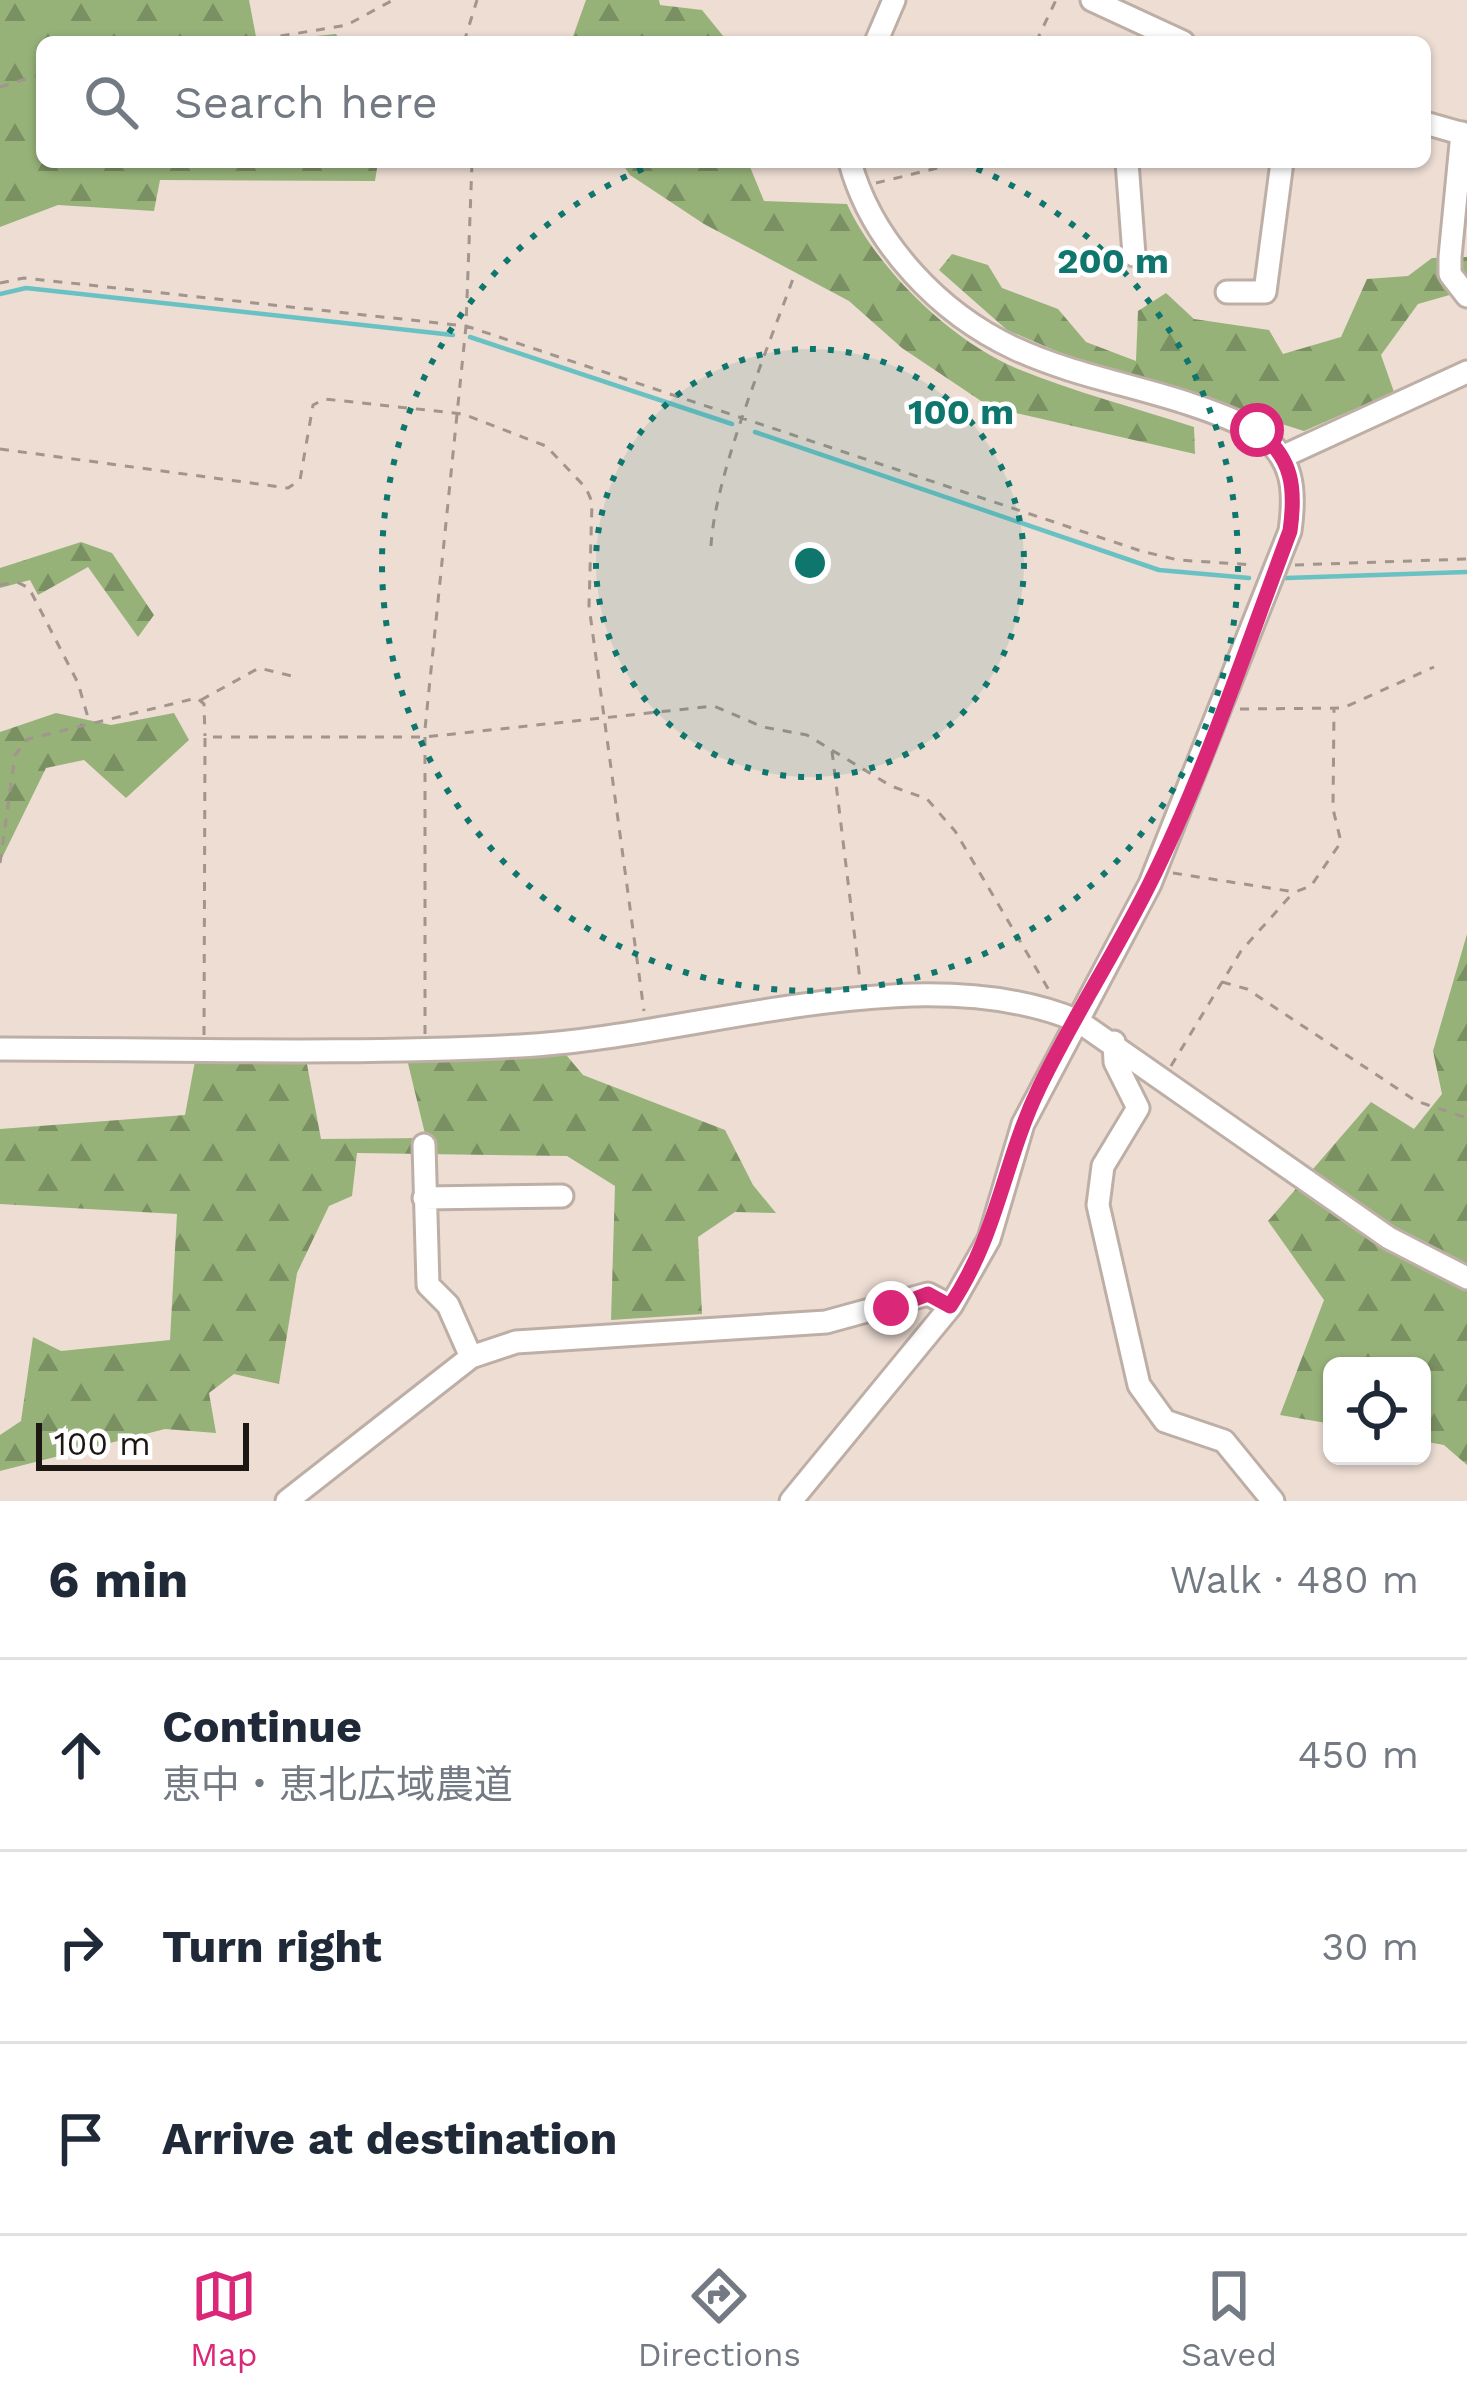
<!DOCTYPE html>
<html lang="en">
<head>
<meta charset="utf-8">
<style>
  :root { --surface:#fff; --page:#f2f2f3; --text:#1f2937; --muted:#747a83; --line:#e0e1e3; --accent:#db2777 }
  body { margin:0; font-family:"Work Sans","Noto Sans JP",sans-serif; background:var(--page); color:var(--text) }
  .controls { position:absolute; right:36px; bottom:36px; display:grid; overflow:hidden; border-radius:18px; box-shadow:0 3px 9px #0004 }
  .controls button { width:108px; height:108px; display:grid; place-items:center; padding:0; border:0; border-bottom:3px solid var(--line); background:var(--surface); color:var(--text); font:60px sans-serif }
  .scale { position:absolute; left:36px; bottom:30px; width:213px; box-sizing:border-box; padding-left:12px; border:6px solid #1c1713; border-top:0; font-size:33px; line-height:42px; white-space:nowrap; color:#1c1713; -webkit-text-stroke:9px #fff; paint-order:stroke }
  .stop { position:absolute; width:36px; height:36px; margin:-27px; border:9px solid #db2777; border-radius:50%; background:#fff }
  .stop.end { background:#db2777; border-color:#fff; box-shadow:0 3px 12px #0008 }
  .list { margin:0; padding:0; list-style:none }
  h2 { display:flex; justify-content:space-between; align-items:center; height:156px; margin:0; padding:0 48px; font-size:51px }
  h2 small { font-size:39px; font-weight:400; color:var(--muted) }
  .list li { display:grid; grid-template-columns:78px 1fr auto; gap:36px; align-items:center; box-sizing:border-box; height:192px; padding:0 48px; border-top:3px solid var(--line) }
  .list b { display:block; font-size:45px; white-space:nowrap }
  .list p { margin:0; font-size:39px; white-space:nowrap; color:var(--muted) }
  .list em { font-size:39px; font-style:normal; color:var(--muted) }
  .icon { flex:none; width:66px; height:66px; fill:none; stroke:currentColor; stroke-width:2; stroke-linecap:round; stroke-linejoin:round }
  .map { position:relative; flex:none; width:1467px; height:1501px; overflow:hidden }
  .search { position:absolute; background:var(--surface); box-shadow:0 3px 9px #0004; left:36px; right:36px; top:36px; height:132px; display:flex; align-items:center; gap:30px; box-sizing:border-box; padding:0 42px; border-radius:18px; color:var(--muted); font-size:45px }
  .sheet { height:732px; background:var(--surface) }
  nav { display:flex; justify-content:space-around; align-items:center; box-sizing:border-box; height:168px; border-top:3px solid var(--line); background:var(--surface); font-size:33px; color:var(--muted) }
  nav a { display:grid; justify-items:center; gap:6px }
  nav .on { color:var(--accent) }
  .map>svg:first-child { display:block }
  .forest { fill:url(#forest-firs) }
  .lines { fill:none; stroke-linecap:round; stroke-linejoin:round }
  .stream { stroke:#69c1c3; stroke-width:4.5 }
  .minor-casing { stroke:#beafa6; stroke-width:27 }
  .path { stroke:#a1958d; stroke-width:3; stroke-dasharray:9 9; stroke-linecap:butt }
  .minor { stroke:#fff; stroke-width:21 }
  .route { stroke:#db2777; stroke-width:15 }
  .ring { fill:none; stroke:#0f766e; stroke-width:6; stroke-dasharray:6 12 }
  .centre { fill:#0f766e; stroke:#fff; stroke-width:6 }
  .ring-label { font-size:36px; text-anchor:middle; font-weight:bold; fill:#0f766e; stroke:#fff; stroke-width:9; stroke-linejoin:round; paint-order:stroke }
</style>
</head>
<body>
<div class="map">
<svg width="1467" height="1501" viewBox="0 0 1467 1501">
  <defs>
    <pattern id="forest-firs" width="22" height="20" patternUnits="userSpaceOnUse" patternTransform="scale(3)"><rect width="22" height="20" fill="#96b279"/><path d="M5 1l3.5 6h-7zM16 11l3.5 6h-7z" fill="#7a9062"/></pattern>
  </defs>
  <rect width="100%" height="100%" fill="#edddd3"/>
  <path class="forest" d="M0 0H249L257 42 336 34 341 42H42V162H378L375 181 160 180 154 211 58 205 0 227Z
    M586 0H659L660 5 702 10 728 42H571Z
    M621 162H748L764 201 847 204C877 269 951 341 1018 369 1074 392 1136 408 1194 427L1195 454 990 407 902 348 849 301 704 224 630 175Z
    M952 254 988 265 1002 288 1058 309 1086 342 1136 361 1138 311 1166 293 1194 319 1269 330 1283 354 1341 337 1367 279 1408 276 1432 258 1467 257V290L1418 304 1381 355 1394 392 1304 431 1070 357 1007 330 939 270Z
    M81 542 112 553 154 615 138 637 88 567 38 595 30 580 0 588V568Z
    M56 713 111 725 174 713 189 740 126 798 84 760 46 768 0 862V732Z
    M1467 934V1465L1444 1445 1422 1441V1366H1332V1424L1280 1415 1324 1300 1268 1221 1371 1102 1414 1129 1442 1094 1433 1051Z
    M562 1050 583 1075 725 1130 753 1185 776 1213 735 1212 698 1237 702 1314 611 1320 615 1186 567 1156 357 1153 352 1196 329 1206 297 1273 279 1384 234 1374 209 1393 216 1433 165 1429 0 1471V1435L21 1421 33 1337 61 1351 170 1340 177 1214 0 1204V1129L185 1115 195 1061 306 1059 321 1139 426 1138 406 1055Z"/>
  <g class="lines">
    <path class="stream" d="M0 294 26 288 453 335
      M470 337 732 424
      M755 432 1159 570 1249 578
      M1286 578 1467 572"/>
    <g class="minor-casing">
      <path id="minor" d="M1092 0 1183 42
        M876 42 894 0
        M1425 123 1467 135
        M1462 133 1450 257V274L1467 296
        M1127 162 1134 255
        M1227 292H1265L1282 162
        M1284 456 1467 372
        M1114 1042 1115 1062 1138 1108 1103 1166 1098 1205 1139 1385 1165 1421 1224 1441 1273 1501
        M0 1049C173 1049 347 1055 520 1046 689 1038 918 953 1078 1021L1389 1238 1467 1278
        M424 1145 428 1285 448 1305 471 1357
        M424 1198 562 1196
        M287 1501 471 1357 516 1342 826 1322 928 1294 951 1306
        M791 1501 951 1306 989 1239 1023 1124 1150 884 1290 531C1296 488 1293 458 1257 431 1131 369 1016 387 913 273 884 241 861 203 850 162"/>
    </g>
    <path class="path" d="M245 42 347 25 393 0
      M464 42 477 0
      M1036 42 1056 0
      M0 87 42 74
      M876 183 962 162
      M0 283 24 278 466 326 1141 551 1178 560 1255 565
      M0 449 288 488 300 480 313 405 325 399 463 414 546 446 586 488 592 502 589 606 644 1011
      M711 546C715 474 768 348 794 276
      M1295 565 1467 559
      M0 585 17 582 29 588 78 683 89 721
      M201 700 259 668 296 677
      M1240 709 1343 708 1434 667
      M832 751 860 980
      M0 863 15 755 28 739 197 698 204 704 205 736
      M1173 873 1295 892 1311 886 1341 842 1333 809 1334 709
      M1222 982 1247 989 1416 1101 1467 1118
      M425 1034V729L466 326 472 162
      M204 1035 205 737H425L714 706 763 727 807 735 891 786 927 799 955 831 1050 992
      M1171 1066 1241 951 1293 893"/>
    <use href="#minor" class="minor"/>
  </g>
  <g class="lines">
    <path class="route" d="M891 1308 928 1294 950 1306C998 1234 1003 1163 1039 1088 1072 1019 1114 955 1148 887 1204 776 1246 648 1290 531 1296 488 1293 458 1257 430"/>
  </g>
  <circle cx="810" cy="563" r="214" fill="#0f766e" fill-opacity=".12"/>
  <g class="ring">
    <circle cx="810" cy="563" r="214"/>
    <path d="M960 162A428 428 0 1 1 660 162"/>
  </g>
  <circle cx="810" cy="563" r="18" class="centre"/>
  <g class="ring-label">
    <text x="1113" y="273">200 m</text>
    <text x="961" y="424">100 m</text>
  </g>
</svg>
<div class="controls">
<button><svg class="icon" aria-label="locate" viewBox="0 0 24 24"><circle cx="12" cy="12" r="6"/><path d="M12 2v4M12 18v4M2 12h4M18 12h4"/></svg></button>
</div>
<div class="scale">100 m</div>
<div class="stop" style="left:1257px;top:430px"></div>
<div class="stop end" style="left:891px;top:1308px"></div>
<div class="search"><svg class="icon" aria-label="search" viewBox="0 0 24 24"><circle cx="10" cy="10" r="6"/><path d="M15 15l6 6"/></svg>Search here</div>
</div>
<section class="sheet">
<h2>6 min<small>Walk · 480 m</small></h2>
<ul class="list">
<li><svg class="icon" aria-label="ahead" viewBox="0 0 24 24"><path d="M12 20V5M6 11l6-6 6 6"/></svg><div><b>Continue</b><p>恵中・恵北広域農道</p></div><em>450 m</em></li>
<li><svg class="icon" aria-label="right" viewBox="0 0 24 24"><path d="M7 20v-9h11M14 6l5 5-5 5"/></svg><div><b>Turn right</b></div><em>30 m</em></li>
<li><svg class="icon" aria-label="arrive" viewBox="0 0 24 24"><path d="M6 21V4h12l-3 4 3 4H6"/></svg><div><b>Arrive at destination</b></div></li>
</ul>
</section>
<nav>
<a class="on"><svg class="icon" aria-label="map" viewBox="0 0 24 24"><path d="M3 6l6-2 6 2 6-2v14l-6 2-6-2-6 2zM9 4v14M15 6v14"/></svg>Map</a>
<a><svg class="icon" aria-label="directions" viewBox="0 0 24 24"><path d="M12 3l9 9-9 9-9-9zM9 14v-3h6M13 9l2 2-2 2"/></svg>Directions</a>
<a><svg class="icon" aria-label="saved" viewBox="0 0 24 24"><path d="M7 4h10v16l-5-4-5 4z"/></svg>Saved</a>
</nav>
</body>
</html>
